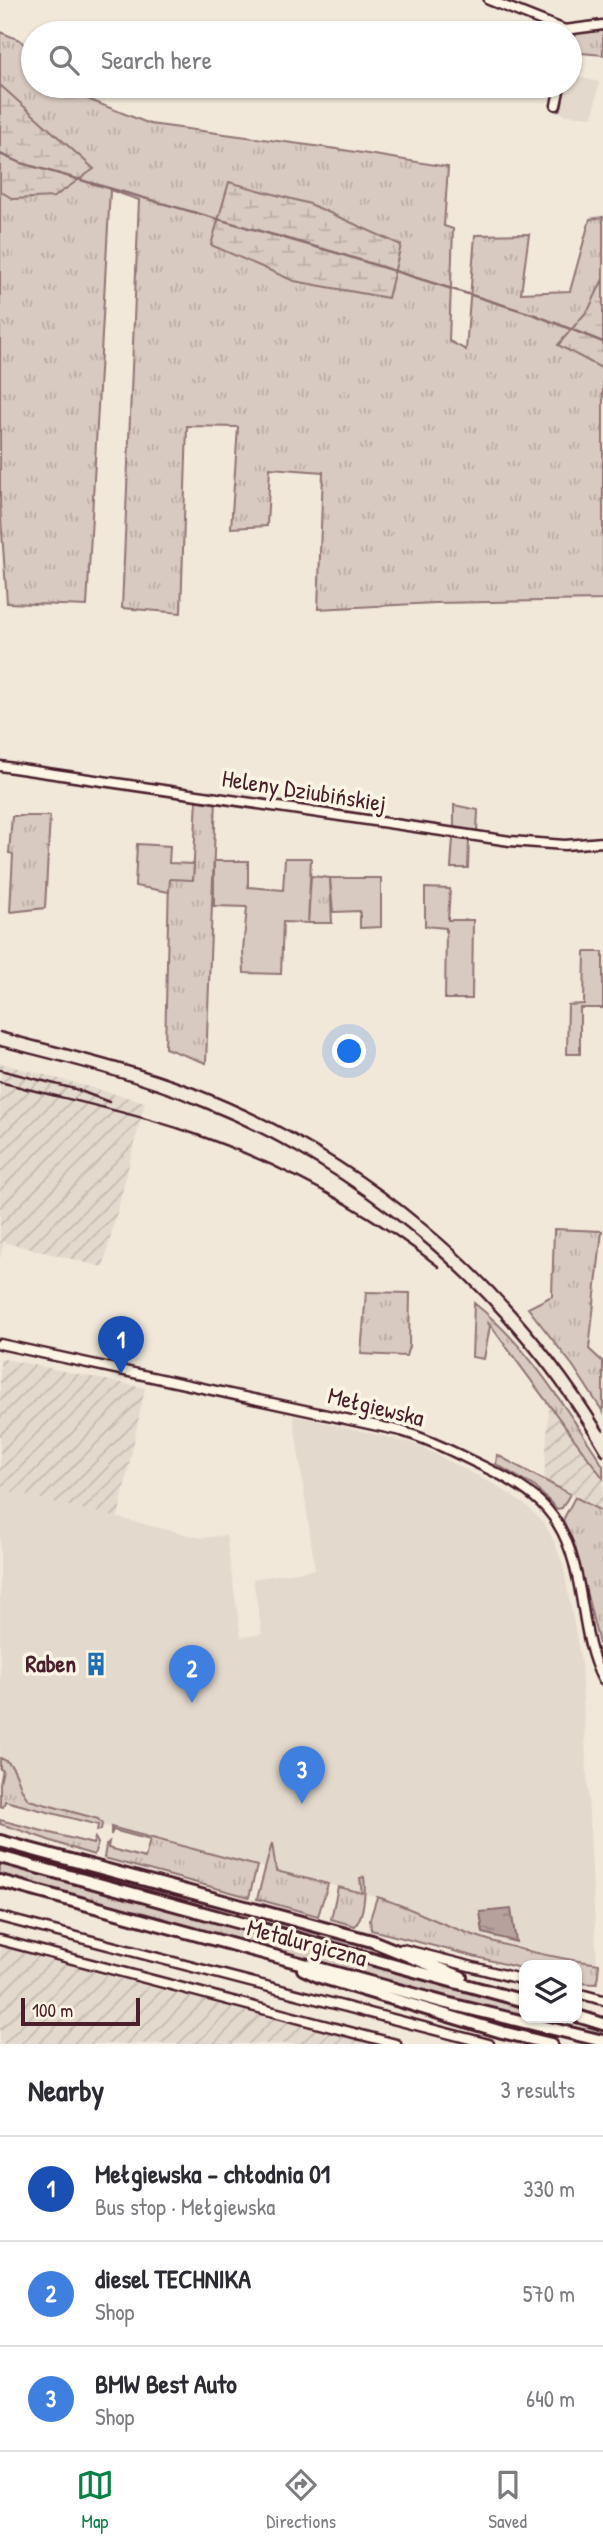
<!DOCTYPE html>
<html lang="en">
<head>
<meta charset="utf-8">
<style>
  :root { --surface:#fff; --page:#f2f2f3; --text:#2b2b33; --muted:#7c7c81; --line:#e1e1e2; --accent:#0b8043 }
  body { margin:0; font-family:"Patrick Hand",sans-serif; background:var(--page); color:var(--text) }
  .controls { position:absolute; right:21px; bottom:21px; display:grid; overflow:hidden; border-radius:14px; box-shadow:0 2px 5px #0004 }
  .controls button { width:63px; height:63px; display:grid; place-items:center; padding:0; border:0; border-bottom:2px solid var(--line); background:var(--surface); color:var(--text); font:35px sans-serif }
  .scale { position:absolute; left:21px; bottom:18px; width:119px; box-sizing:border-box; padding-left:7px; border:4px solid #4a1f2b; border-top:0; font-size:19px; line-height:24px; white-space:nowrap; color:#4a1f2b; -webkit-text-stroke:5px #fcf5e5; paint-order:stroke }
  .you { position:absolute; left:350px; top:1052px; width:24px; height:24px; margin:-18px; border:5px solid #fff; border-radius:50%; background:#1a73e8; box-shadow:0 0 0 10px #1a73e833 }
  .badge { display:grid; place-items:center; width:46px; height:46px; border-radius:50%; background:var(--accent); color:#fff; font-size:23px; font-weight:700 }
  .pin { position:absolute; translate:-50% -58px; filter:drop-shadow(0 2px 4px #0008) }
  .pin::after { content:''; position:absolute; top:37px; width:24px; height:21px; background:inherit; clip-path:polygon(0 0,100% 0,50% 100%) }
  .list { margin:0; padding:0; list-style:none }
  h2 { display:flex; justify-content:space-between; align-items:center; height:91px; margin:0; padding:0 28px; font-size:30px }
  h2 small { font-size:23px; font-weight:400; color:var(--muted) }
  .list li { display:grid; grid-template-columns:46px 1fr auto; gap:21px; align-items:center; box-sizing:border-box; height:105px; padding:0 28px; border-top:2px solid var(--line) }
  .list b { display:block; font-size:26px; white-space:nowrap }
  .list p { margin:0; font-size:23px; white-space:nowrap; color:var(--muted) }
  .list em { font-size:23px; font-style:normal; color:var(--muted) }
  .icon { flex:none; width:38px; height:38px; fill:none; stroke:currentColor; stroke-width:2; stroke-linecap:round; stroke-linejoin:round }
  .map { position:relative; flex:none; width:603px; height:2044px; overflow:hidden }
  .search { position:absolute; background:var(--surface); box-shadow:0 2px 5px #0004; left:21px; right:21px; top:21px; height:77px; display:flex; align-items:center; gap:18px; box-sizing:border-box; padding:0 24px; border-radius:38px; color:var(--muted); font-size:26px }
  .sheet { height:406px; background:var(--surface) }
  nav { display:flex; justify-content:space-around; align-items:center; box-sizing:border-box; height:98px; border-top:2px solid var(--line); background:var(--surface); font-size:19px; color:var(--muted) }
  nav a { display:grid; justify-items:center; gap:4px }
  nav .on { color:var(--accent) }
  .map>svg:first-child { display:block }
  .built { fill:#e4d9cd }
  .industrial { fill:url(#industrial-furrows) }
  .grass { fill:url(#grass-tufts); stroke:#917476; stroke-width:2 }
  .wetland { fill:url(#wetland-marsh); stroke:#917476; stroke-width:2 }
  .garden { fill:#d8cac0; stroke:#917476; stroke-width:2 }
  .water { fill:url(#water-ripples); stroke:#8b6d6f; stroke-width:2 }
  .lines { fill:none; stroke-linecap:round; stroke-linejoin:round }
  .stream { stroke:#8b6d6f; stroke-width:2.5 }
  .street-casing { stroke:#4a1f2b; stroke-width:13 }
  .secondary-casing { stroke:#4a1f2b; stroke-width:16 }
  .street { stroke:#fcf5e5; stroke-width:8 }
  .secondary { stroke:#fcf5e5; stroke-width:10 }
  .rail { stroke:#4a1f2b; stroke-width:2.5 }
  .labels { text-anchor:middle; stroke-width:7; stroke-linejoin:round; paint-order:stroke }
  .street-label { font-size:24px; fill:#4a1f2b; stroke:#fcf5e5 }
  .poi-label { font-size:24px; font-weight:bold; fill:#4a1f2b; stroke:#fcf5e5; text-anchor:end }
</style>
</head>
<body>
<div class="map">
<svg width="603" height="2044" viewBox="0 0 603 2044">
  <defs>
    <pattern id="industrial-furrows" width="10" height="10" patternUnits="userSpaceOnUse" patternTransform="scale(1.75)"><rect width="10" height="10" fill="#e4d9cd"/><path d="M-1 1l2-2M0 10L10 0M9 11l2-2" fill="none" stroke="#c5bab0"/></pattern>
    <pattern id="grass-tufts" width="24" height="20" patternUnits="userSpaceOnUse" patternTransform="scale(1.75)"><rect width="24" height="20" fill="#d8cac0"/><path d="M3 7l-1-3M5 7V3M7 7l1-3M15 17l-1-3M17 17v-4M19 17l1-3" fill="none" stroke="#bbada5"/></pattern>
    <pattern id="wetland-marsh" width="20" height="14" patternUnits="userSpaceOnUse" patternTransform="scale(1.75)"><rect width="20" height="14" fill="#d8cac0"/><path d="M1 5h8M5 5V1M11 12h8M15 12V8" fill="none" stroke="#bbada5"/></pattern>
    <pattern id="water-ripples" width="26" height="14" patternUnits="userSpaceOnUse" patternTransform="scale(1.75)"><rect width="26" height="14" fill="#b6a19c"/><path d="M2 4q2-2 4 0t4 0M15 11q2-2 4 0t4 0" fill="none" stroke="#96837f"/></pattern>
  </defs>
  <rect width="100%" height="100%" fill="#f1e8da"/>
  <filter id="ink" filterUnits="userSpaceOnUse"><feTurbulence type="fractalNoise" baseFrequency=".0143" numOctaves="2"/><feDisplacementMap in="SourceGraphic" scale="14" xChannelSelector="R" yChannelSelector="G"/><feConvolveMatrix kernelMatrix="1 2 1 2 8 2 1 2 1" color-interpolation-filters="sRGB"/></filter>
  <g filter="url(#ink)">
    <path class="built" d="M570 75 599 82 593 117 566 115 558 111 562 86H570Z
      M293 1415 412 1443 436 1454 497 1486 527 1506 543 1522 554 1541 563 1565 581 1662 597 1963 567 1960 459 1930 396 1902 362 1893 0 1799V1489L201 1538 226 1535 241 1637 262 1634 253 1579 315 1569Z"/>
    <path class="industrial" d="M0 1063 145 1102 103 1267 4 1242 0 1259Z
      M0 1358 145 1388 118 1518 0 1489Z
      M549 1403 603 1478V1512L544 1480Z
      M0 1947 147 1986 374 2044H0Z"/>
    <path class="grass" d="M603 29V55L570 52C573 28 581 32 603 29Z
      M0 32 20 40 33 53V86H67L75 94 150 124 337 149 448 167 444 226 453 229 449 341 466 350 475 235 529 234 521 293 570 291 590 219 603 217V600L435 603 318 609 323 472 270 468 267 526 231 528 238 427 187 426 181 613 122 608 139 200 110 190 87 606 7 603 0 504Z
      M197 798 216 799 206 1063 165 1048 169 879H193Z
      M12 816H50L45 908 10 912 13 854 9 853Z
      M311 876 330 878 332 923H308Z
      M554 1229 602 1231 589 1349 603 1362V1412L573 1366 528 1308 552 1296Z
      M366 1292 410 1293 409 1346 406 1356 361 1354Z
      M474 1303C526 1344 560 1400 596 1454L603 1466V1478L488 1322 490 1326 484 1359 472 1357Z
      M497 1455 570 1494 562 1508 557 1509 535 1487 496 1464Z
      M575 1497 603 1512V1660L575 1546 563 1520Z
      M0 1758C21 1765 15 1787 29 1800L98 1819 102 1824 101 1830 97 1831 98 1825 5 1801 3 1807 0 1806V1783L3 1770 0 1769Z
      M0 1820 93 1844 95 1838 98 1843 94 1855C62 1846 32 1833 0 1824Z
      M111 1827 257 1866 249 1897 104 1858 106 1845 109 1842 108 1848 145 1858 150 1840 113 1830 111 1835Z
      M272 1843 276 1871 328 1884 318 1916 257 1899Z
      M0 1846 400 1954 447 1974 0 1852Z
      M0 1860 524 2006V2017L309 1961 0 1875Z
      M364 1877C366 1891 364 1916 355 1926L331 1919 338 1887 362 1893 360 1878Z
      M377 1897C405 1905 430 1919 457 1929 501 1946 553 1958 599 1964L597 1984 577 1983V1965H524V1969L371 1930 370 1919Z"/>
    <path class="wetland" d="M0 85 94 169 54 197 13 199 0 191Z
      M229 182 310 204 401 245 388 298 294 281 211 245Z
      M603 279V369L558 345 589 309Z"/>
    <path class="garden" d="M454 805 478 810 477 832 454 829Z
      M453 838H469L468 868H451Z
      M137 844 170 846 169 863 194 864 193 880 170 879 169 892 135 886Z
      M285 858H311L308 923 283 922 281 974 244 973 243 950 247 907 214 906V861H248V887L283 890Z
      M330 878H381V927L360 928V911L333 912Z
      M425 888 450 889 448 920H473L472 999H445L446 928 425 926Z
      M585 952H603V1008H580V1054H567L568 1005 584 1004Z"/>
    <path class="water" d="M511 1909 516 1942 483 1933 480 1912Z"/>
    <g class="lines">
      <path class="stream" d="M0 154 21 163 337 253 535 315 603 342"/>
      <g class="street-casing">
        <path id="street" d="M489 0 565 30 603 25
          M556 105 560 86
          M0 766 510 841 565 845 603 842
          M0 1344 401 1431C425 1438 448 1449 470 1460 531 1489 562 1506 577 1576 585 1611 586 1649 603 1680
          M0 1917 489 2044
          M0 1940 396 2044
          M402 1949 524 1980
          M577 1993 603 2000"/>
      </g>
      <g class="secondary-casing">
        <path id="secondary" d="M0 1841 372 1941 461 1977
          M0 1857 524 2001
          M0 1881 446 2003 603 2041
          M303 1969 320 1977 502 2032 551 2044
          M577 2016 603 2024"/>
      </g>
      <use href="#street" class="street"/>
      <use href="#secondary" class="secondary"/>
      <path class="rail" d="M0 1032C65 1049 131 1064 194 1088 364 1154 508 1275 603 1430
        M0 1046C68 1063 137 1080 203 1107 370 1174 513 1301 603 1456
        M0 1070 75 1089 109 1102
        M0 1082C60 1098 127 1111 186 1131 278 1162 363 1208 439 1267"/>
    </g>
  </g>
  <defs>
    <g id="building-bare" transform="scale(1.89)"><path d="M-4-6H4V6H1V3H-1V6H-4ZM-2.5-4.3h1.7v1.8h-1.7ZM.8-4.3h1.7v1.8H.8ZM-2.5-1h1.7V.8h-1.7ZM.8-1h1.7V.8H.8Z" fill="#1f6fb2" stroke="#fcf5e5" stroke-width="2.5" paint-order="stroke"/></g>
  </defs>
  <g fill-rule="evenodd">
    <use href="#building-bare" x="96" y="1664"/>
  </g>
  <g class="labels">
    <g class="street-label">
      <text transform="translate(304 791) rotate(9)" y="8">Heleny Dziubińskiej</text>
      <text transform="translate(376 1407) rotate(14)" y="8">Mełgiewska</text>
      <text transform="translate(307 1943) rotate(15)" y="8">Metalurgiczna</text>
    </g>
    <g class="poi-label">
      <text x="76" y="1672">Raben</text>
    </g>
  </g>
</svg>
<div class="controls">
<button><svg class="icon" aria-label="layers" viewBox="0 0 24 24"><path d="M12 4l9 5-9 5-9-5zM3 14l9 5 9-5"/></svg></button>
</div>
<div class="scale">100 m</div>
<div class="you"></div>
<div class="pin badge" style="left:121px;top:1374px;background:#1a4fb4">1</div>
<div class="pin badge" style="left:192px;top:1703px;background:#3f7fe0">2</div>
<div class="pin badge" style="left:302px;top:1804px;background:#3f7fe0">3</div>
<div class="search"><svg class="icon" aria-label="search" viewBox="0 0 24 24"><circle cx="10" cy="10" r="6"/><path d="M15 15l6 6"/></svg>Search here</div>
</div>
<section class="sheet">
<h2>Nearby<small>3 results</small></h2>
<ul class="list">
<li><span class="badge" style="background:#1a4fb4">1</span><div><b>Mełgiewska - chłodnia 01</b><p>Bus stop · Mełgiewska</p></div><em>330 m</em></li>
<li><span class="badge" style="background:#3f7fe0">2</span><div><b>diesel TECHNIKA</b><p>Shop</p></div><em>570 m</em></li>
<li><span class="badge" style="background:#3f7fe0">3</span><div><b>BMW Best Auto</b><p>Shop</p></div><em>640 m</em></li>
</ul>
</section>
<nav>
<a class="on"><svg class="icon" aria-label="map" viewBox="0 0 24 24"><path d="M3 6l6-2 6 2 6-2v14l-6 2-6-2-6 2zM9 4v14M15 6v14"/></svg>Map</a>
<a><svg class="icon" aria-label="directions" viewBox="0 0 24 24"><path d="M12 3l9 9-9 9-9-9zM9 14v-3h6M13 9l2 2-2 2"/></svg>Directions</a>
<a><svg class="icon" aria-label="saved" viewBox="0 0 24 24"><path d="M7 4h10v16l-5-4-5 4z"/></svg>Saved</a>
</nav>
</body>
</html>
